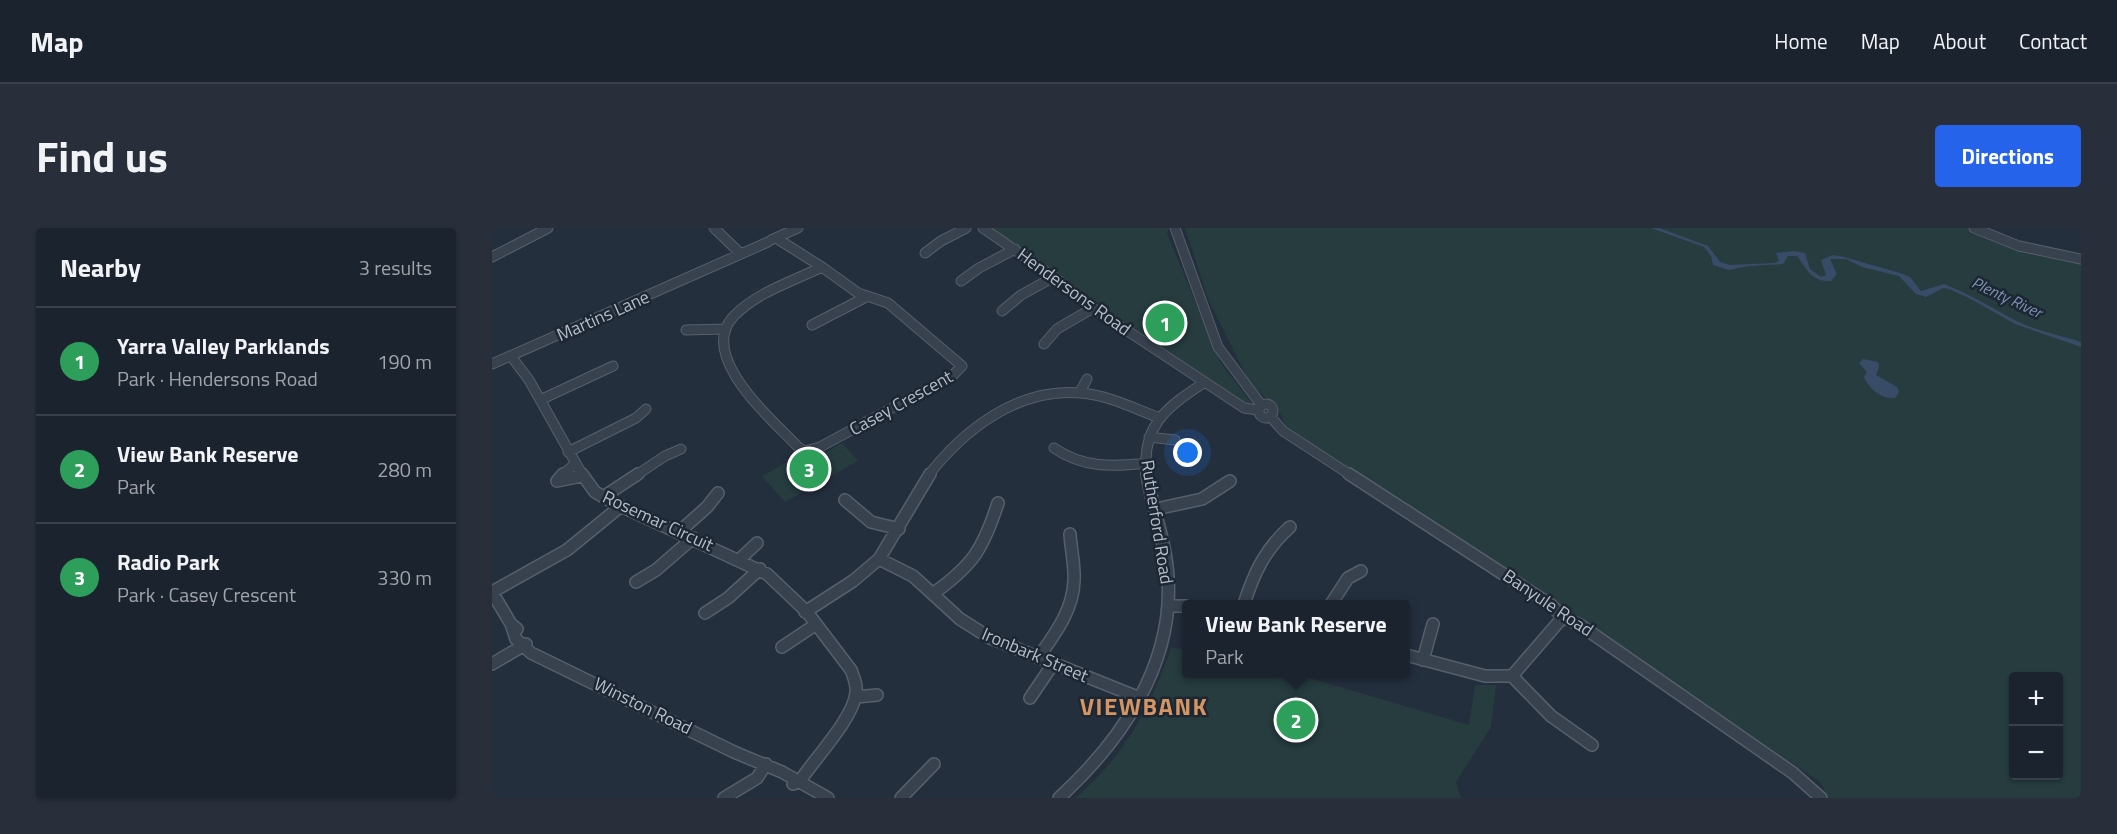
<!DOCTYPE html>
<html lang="en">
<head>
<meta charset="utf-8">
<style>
  :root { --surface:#1b232e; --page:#282f3a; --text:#f1f3f6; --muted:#a0a4aa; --line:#39404a; --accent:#2563eb }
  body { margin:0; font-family:"Titillium Web",sans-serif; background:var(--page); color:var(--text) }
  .controls { position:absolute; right:18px; bottom:18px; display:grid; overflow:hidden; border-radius:6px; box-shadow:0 2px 4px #0004 }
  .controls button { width:54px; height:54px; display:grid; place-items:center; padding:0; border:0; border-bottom:2px solid var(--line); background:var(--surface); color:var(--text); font:30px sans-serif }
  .you { position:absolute; left:696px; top:225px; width:21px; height:21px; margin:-15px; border:4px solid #fff; border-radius:50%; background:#1a73e8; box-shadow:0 0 0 9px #1a73e833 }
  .badge { display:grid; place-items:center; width:39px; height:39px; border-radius:50%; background:var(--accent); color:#fff; font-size:20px; font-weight:700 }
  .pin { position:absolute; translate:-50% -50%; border:3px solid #fff; box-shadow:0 2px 6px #0006 }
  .popup { position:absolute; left:690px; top:372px; width:228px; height:78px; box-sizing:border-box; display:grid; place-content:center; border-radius:6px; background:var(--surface); filter:drop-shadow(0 2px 4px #0005); font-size:20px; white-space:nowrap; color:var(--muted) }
  .popup b { font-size:22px; color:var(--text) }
  .popup::after { content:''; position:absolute; left:50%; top:100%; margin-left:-12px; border:12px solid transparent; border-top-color:var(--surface) }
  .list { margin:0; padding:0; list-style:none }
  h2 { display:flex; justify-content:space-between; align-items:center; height:78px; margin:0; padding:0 24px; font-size:26px }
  h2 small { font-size:20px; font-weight:400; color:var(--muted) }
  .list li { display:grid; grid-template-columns:39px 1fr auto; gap:18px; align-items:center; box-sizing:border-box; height:108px; padding:0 24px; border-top:2px solid var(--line) }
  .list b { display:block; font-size:22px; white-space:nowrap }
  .list p { margin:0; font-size:20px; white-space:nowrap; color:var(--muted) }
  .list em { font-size:20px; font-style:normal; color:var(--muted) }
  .map { position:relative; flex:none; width:1589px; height:570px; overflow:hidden; border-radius:6px }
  header { display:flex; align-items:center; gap:36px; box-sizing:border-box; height:84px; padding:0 30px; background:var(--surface); border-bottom:2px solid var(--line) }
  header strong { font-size:28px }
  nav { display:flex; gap:33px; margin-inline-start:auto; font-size:21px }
  .intro { display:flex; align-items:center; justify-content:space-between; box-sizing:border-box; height:144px; padding:0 36px }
  h1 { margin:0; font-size:42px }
  .button { padding:15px 27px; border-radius:6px; background:var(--accent); color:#fff; font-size:21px; font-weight:700 }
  main { display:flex; gap:36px; padding:0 36px }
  aside { flex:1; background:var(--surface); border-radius:6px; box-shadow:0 2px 4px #0004 }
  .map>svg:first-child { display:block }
  .green { fill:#263c3f; fill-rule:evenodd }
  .water { fill:#394c67 }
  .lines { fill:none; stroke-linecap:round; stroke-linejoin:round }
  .minor-far1-casing { stroke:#565f6c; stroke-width:11 }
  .minor-casing { stroke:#565f6c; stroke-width:14 }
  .minor-far1 { stroke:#38414e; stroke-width:9 }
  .minor { stroke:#38414e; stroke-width:11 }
  .labels { text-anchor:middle; stroke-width:5; stroke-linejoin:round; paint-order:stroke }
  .far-water-label { font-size:16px; font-style:italic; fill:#7c92b1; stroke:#1d2633 }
  .street-label { font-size:18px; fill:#b4bcc9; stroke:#1d2633 }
  .district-label { font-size:24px; font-weight:bold; letter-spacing:1.5px; fill:#d59563; stroke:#1d2633 }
</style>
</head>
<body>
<header>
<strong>Map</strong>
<nav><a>Home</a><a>Map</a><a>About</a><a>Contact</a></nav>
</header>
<div class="intro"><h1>Find us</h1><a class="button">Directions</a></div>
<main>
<aside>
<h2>Nearby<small>3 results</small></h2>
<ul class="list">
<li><span class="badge" style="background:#2e9e5b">1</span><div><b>Yarra Valley Parklands</b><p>Park · Hendersons Road</p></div><em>190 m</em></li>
<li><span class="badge" style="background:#2e9e5b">2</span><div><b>View Bank Reserve</b><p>Park</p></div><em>280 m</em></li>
<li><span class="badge" style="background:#2e9e5b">3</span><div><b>Radio Park</b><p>Park · Casey Crescent</p></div><em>330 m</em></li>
</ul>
</aside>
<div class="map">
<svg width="1589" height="570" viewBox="0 0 1589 570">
  <rect width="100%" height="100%" fill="#242f3e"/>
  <path class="green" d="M496 0H678L675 5 728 134 759 174 756 176 751 175Z
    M693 0H1476L1487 6 1589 34V570H1337L1327 553 795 200 786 181 758 155 716 71ZM1522 448H1566V548H1522Z
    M350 215 366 233 293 274 270 248 302 230C319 238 335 223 350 215Z
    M679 420 694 421V446H804L977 497 983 457H1004L999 499 964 554 969 570H583C631 531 659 478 679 420Z"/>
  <path class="water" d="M1159 0H1167L1216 18 1228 34 1238 37 1282 35 1287 33 1284 25 1302 23 1313 25 1318 41 1329 49 1334 47 1329 32 1341 27 1352 29 1408 45 1418 49 1429 63 1452 56C1475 65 1494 76 1515 88 1537 101 1562 106 1586 113L1589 115V119L1523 96 1477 70 1457 61 1451 60 1434 69 1424 66 1407 48 1370 39 1354 31H1338L1345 46 1339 53C1319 54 1315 41 1305 28H1296L1291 36 1257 38 1237 42 1221 37 1219 28 1212 19Z
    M1371 131 1386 134 1387 139 1384 147 1405 159 1407 164 1403 170C1389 171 1377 161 1372 149L1375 144 1367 135Z"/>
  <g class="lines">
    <g class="minor-far1-casing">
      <path id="minor-far1" d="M222 0 249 26
        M491 0 566 52 601 80 752 180 766 182
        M683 0 726 119 770 178
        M1482 0 1527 18 1589 31
        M284 10 330 39
        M279 12 306 0
        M433 25 449 13 474 0
        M0 29 56 0
        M330 39 366 65 396 75 470 138 461 147 328 219 313 223 306 219C282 193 205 129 241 89 263 65 301 53 330 39Z
        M469 53 487 40 523 21
        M510 83 529 67 560 50
        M320 97 374 69
        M194 102 233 101
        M552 116 565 101 601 80
        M19 128 37 152 91 248
        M0 136 276 14
        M588 164 595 151
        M48 172 121 138
        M767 183a7 7 0 1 1 14 0a7 7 0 1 1-14 0Z
        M778 188 791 203 860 248
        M657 209 683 212
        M562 220C591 240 620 239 654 235
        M76 224 144 190 154 181
        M69 248 83 236
        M143 248 173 228 189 221
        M436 248C472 201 527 159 589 165 616 167 643 181 668 190
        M655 248C648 198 675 179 713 154"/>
    </g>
    <g class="minor-casing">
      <path id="minor" d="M71 246 65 253 90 248
        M90 246 103 264 122 275 275 346 315 384 359 442C362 450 365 457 364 465 361 491 323 530 308 553L301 556
        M857 246 1059 377 1071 389 1088 397 1301 545 1329 570
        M111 269 146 246
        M353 272 379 294 407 301
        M664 281 710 271 738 253
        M187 304 215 279 226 265
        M248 331 265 315
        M387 331 421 348 468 391 498 410 648 470
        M144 354 164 342 201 310
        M0 364 75 322 129 278
        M0 364 19 396 25 401
        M442 365C481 337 491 321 506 275
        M752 376C762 345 773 321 798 299
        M839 376 856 350 869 343
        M676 378H694
        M313 384 361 353 387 331 438 246
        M213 385 236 370 268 341
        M19 396 24 411 39 425 242 524 290 544 336 570
        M290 419 323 397
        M914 427 993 448H1020L1071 389
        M546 430C562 407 581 383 582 353 583 338 579 322 578 306
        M931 432 941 396
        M0 436 34 416
        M1020 448 1059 488 1100 517
        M364 469 385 467
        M538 470 561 436
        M232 570 265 550 274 536
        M409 570 442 536
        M567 570C629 513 682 437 676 349 674 313 660 281 655 246"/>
    </g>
    <use href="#minor-far1" class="minor-far1"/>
    <use href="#minor" class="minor"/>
  </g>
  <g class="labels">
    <g class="far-water-label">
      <text transform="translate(1515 69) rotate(25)" y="6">Plenty River</text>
    </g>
    <g class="street-label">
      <text transform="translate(582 64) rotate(36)" y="6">Hendersons Road</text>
      <text transform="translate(111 88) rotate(-24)" y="6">Martins Lane</text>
      <text transform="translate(409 175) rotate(-29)" y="6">Casey Crescent</text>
      <text transform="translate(166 293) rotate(25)" y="6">Rosemar Circuit</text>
      <text transform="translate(665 294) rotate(81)" y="6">Rutherford Road</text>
      <text transform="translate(1056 375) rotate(34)" y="6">Banyule Road</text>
      <text transform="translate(543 427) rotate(23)" y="6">Ironbark Street</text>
      <text transform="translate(151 478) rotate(26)" y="6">Winston Road</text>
    </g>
    <g class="district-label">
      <text x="652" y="487">VIEWBANK</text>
    </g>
  </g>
</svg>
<div class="controls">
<button>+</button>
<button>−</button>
</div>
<div class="you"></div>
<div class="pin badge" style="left:673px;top:95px;background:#2e9e5b">1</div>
<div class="pin badge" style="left:804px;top:492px;background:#2e9e5b">2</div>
<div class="popup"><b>View Bank Reserve</b>Park</div>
<div class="pin badge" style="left:317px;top:241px;background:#2e9e5b">3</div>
</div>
</main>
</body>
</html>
